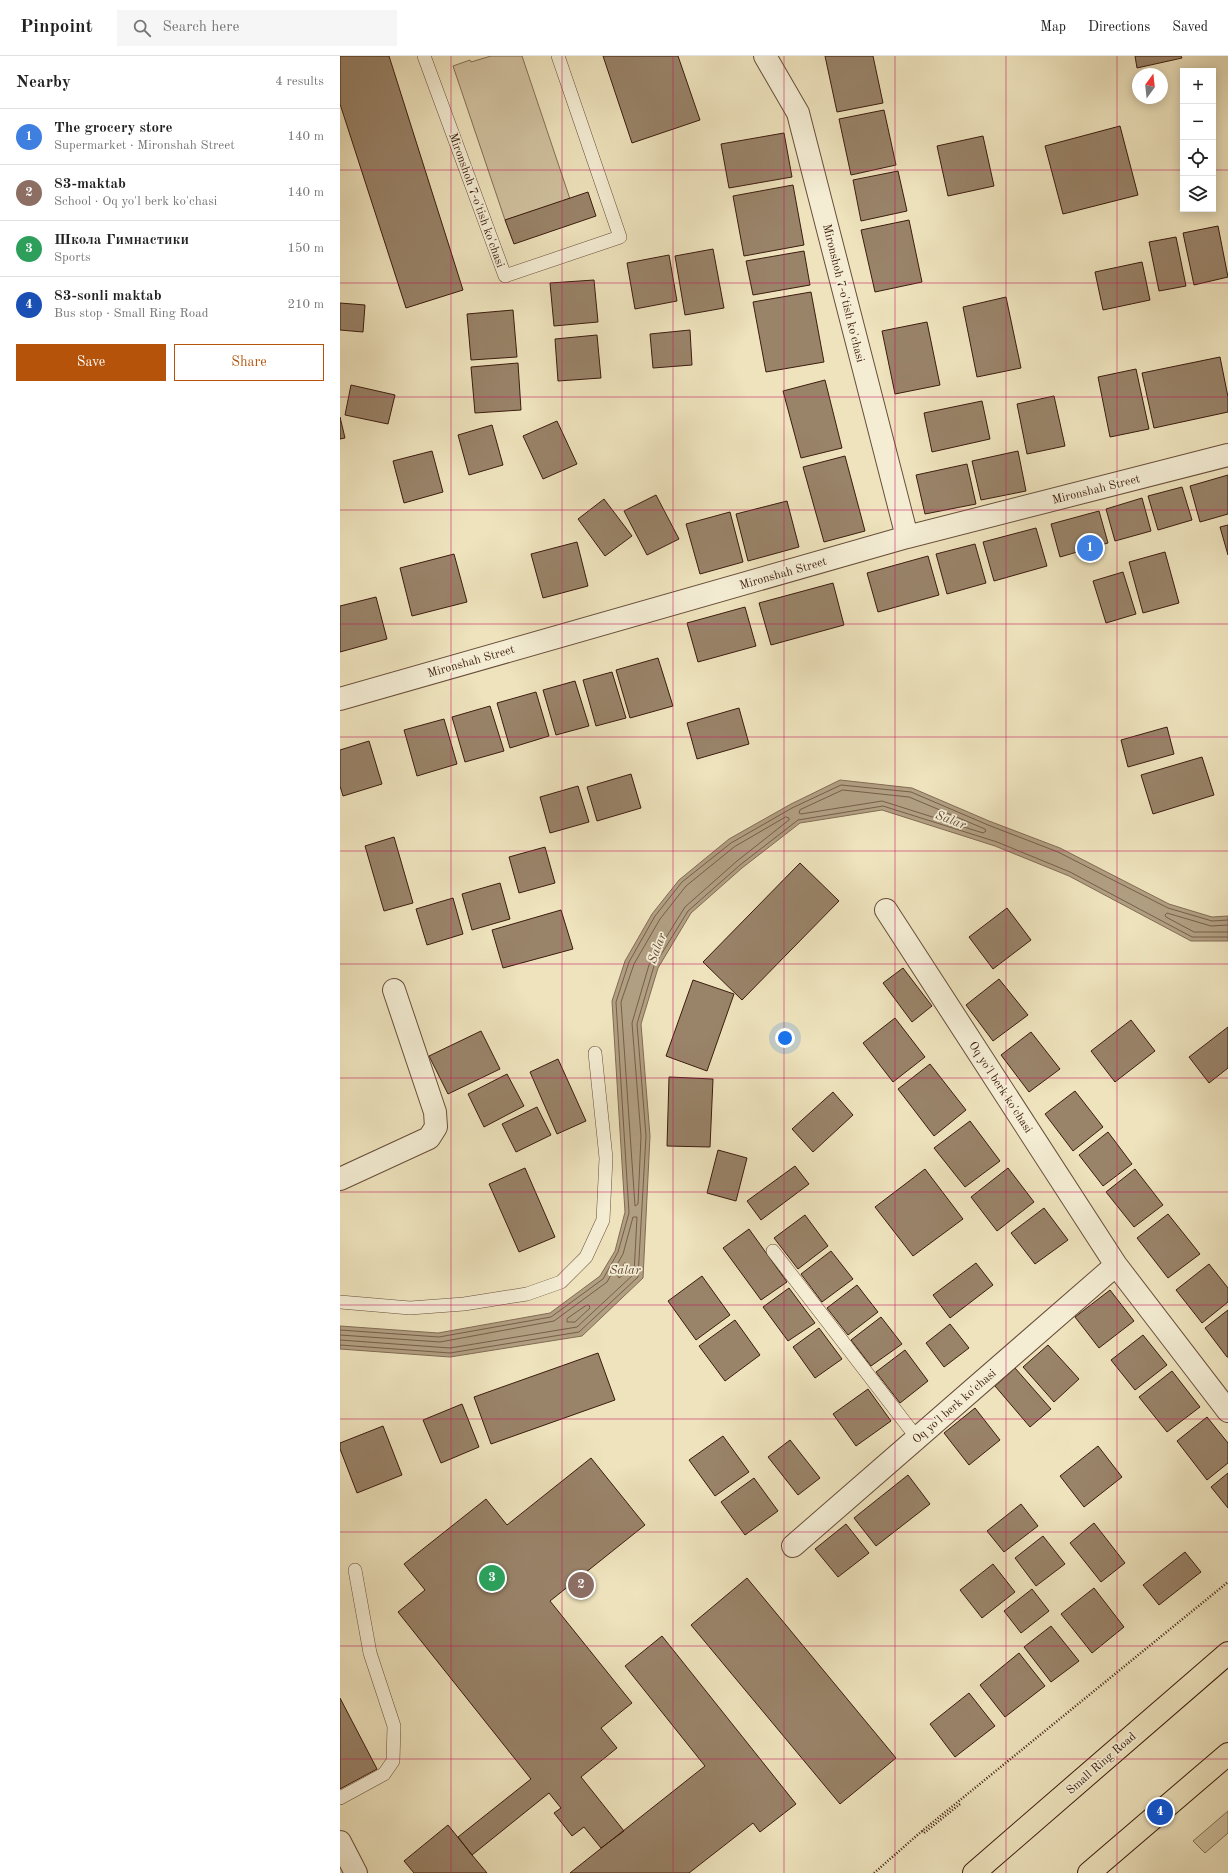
<!DOCTYPE html>
<html lang="en">
<head>
<meta charset="utf-8">
<style>
  :root { --surface:#fff; --page:#f6f6f6; --text:#222; --muted:#767676; --line:#e0e0e0; --accent:#b45309 }
  body { margin:0; font-family:"Old Standard TT",serif; background:var(--page); color:var(--text) }
  .controls { position:absolute; right:12px; top:12px; display:grid; overflow:hidden; border-radius:0px; box-shadow:0 2px 10px #0003 }
  .controls button { width:36px; height:36px; display:grid; place-items:center; padding:0; border:0; border-bottom:1px solid var(--line); background:var(--surface); color:var(--text); font:20px sans-serif }
  .compass { position:absolute; left:792px; top:12px; width:36px; height:36px; border-radius:50%; background:var(--surface); box-shadow:0 2px 10px #0003; rotate:15deg }
  .you { position:absolute; left:445px; top:982px; width:14px; height:14px; margin:-10px; border:3px solid #fff; border-radius:50%; background:#1a73e8; box-shadow:0 0 0 6px #1a73e833 }
  .badge { display:grid; place-items:center; width:26px; height:26px; border-radius:50%; background:var(--accent); color:#fff; font-size:13px; font-weight:700 }
  .pin { position:absolute; translate:-50% -50%; border:2px solid #fff; box-shadow:0 1px 4px #0006 }
  .list { margin:0; padding:0; list-style:none }
  h2 { display:flex; justify-content:space-between; align-items:center; height:52px; margin:0; padding:0 16px; font-size:17px }
  h2 small { font-size:13px; font-weight:400; color:var(--muted) }
  .list li { display:grid; grid-template-columns:26px 1fr auto; gap:12px; align-items:center; box-sizing:border-box; height:56px; padding:0 16px; border-top:1px solid var(--line) }
  .list b { display:block; font-size:15px; white-space:nowrap }
  .list p { margin:0; font-size:13px; white-space:nowrap; color:var(--muted) }
  .list em { font-size:13px; font-style:normal; color:var(--muted) }
  .actions { display:flex; gap:8px; padding:12px 16px }
  .actions a { flex:1; padding:9px 0; border:1px solid var(--accent); border-radius:0px; text-align:center; font-size:14px; color:var(--accent) }
  .actions .main { background:var(--accent); color:#fff }
  .icon { flex:none; width:22px; height:22px; fill:none; stroke:currentColor; stroke-width:2; stroke-linecap:round; stroke-linejoin:round }
  .map { position:relative; flex:none; width:888px; height:1817px; overflow:hidden }
  header { display:flex; align-items:center; gap:24px; box-sizing:border-box; height:56px; padding:0 20px; background:var(--surface); border-bottom:1px solid var(--line) }
  header strong { font-size:19px }
  nav { display:flex; gap:22px; margin-inline-start:auto; font-size:14px }
  .search { width:280px; height:36px; background:var(--page); display:flex; align-items:center; gap:10px; box-sizing:border-box; padding:0 14px; border-radius:0px; color:var(--muted); font-size:15px }
  main { display:flex }
  aside { flex:1; background:var(--surface) }
  .map>svg:first-child { display:block }
  .green { fill:#d0c19f; stroke:#866e56 }
  .water { fill:#b19f82; stroke:#826b54 }
  .lines { fill:none; stroke-linecap:round; stroke-linejoin:round }
  .shore { stroke:#765e48; stroke-width:1 }
  .building { fill:#998369; stroke:#3c1c0e }
  .service-casing { stroke:#684e3a; stroke-width:14 }
  .minor-casing { stroke:#684e3a; stroke-width:24 }
  .trunk-casing { stroke:#3c1c0e; stroke-width:24 }
  .path { stroke:#3c1c0e; stroke-width:2.5; stroke-dasharray:1 2; stroke-linecap:butt }
  .service { stroke:#f4edd4; stroke-width:13 }
  .minor { stroke:#f4edd4; stroke-width:22 }
  .trunk { stroke:#eee3bd; stroke-width:22 }
  .grid { fill:none; stroke:#c2185b; stroke-width:1; stroke-opacity:0.55 }
  .labels { text-anchor:middle; stroke-width:3.5; stroke-linejoin:round; paint-order:stroke }
  .street-label { font-size:12px; fill:#3c1c0e; stroke:#f4edd4 }
  .water-label { font-size:13px; font-style:italic; fill:#654a37; stroke:#f4edd4 }
</style>
</head>
<body>
<header>
<strong>Pinpoint</strong>
<div class="search"><svg class="icon" aria-label="search" viewBox="0 0 24 24"><circle cx="10" cy="10" r="6"/><path d="M15 15l6 6"/></svg>Search here</div>
<nav><a>Map</a><a>Directions</a><a>Saved</a></nav>
</header>
<main>
<aside>
<h2>Nearby<small>4 results</small></h2>
<ul class="list">
<li><span class="badge" style="background:#3f7fe0">1</span><div><b>The grocery store</b><p>Supermarket · Mironshah Street</p></div><em>140 m</em></li>
<li><span class="badge" style="background:#8d6e63">2</span><div><b>83-maktab</b><p>School · Oq yo'l berk ko'chasi</p></div><em>140 m</em></li>
<li><span class="badge" style="background:#2e9e5b">3</span><div><b>Школа Гимнастики</b><p>Sports</p></div><em>150 m</em></li>
<li><span class="badge" style="background:#1a4fb4">4</span><div><b>83-sonli maktab</b><p>Bus stop · Small Ring Road</p></div><em>210 m</em></li>
</ul>
<div class="actions"><a class="main">Save</a><a>Share</a></div>
</aside>
<div class="map">
<svg width="888" height="1817" viewBox="0 0 888 1817">
  <rect width="100%" height="100%" fill="#eee3bd"/>
  <filter id="stains"><feTurbulence type="fractalNoise" baseFrequency=".005" numOctaves="4"/><feColorMatrix values="0 0 0 0 .2 0 0 0 0 .09 0 0 0 0 .02 0 0 0 .5 -.17"/></filter>
  <radialGradient id="worn" r=".72"><stop offset=".6" stop-color="#630" stop-opacity="0"/><stop offset="1" stop-color="#630" stop-opacity=".3"/></radialGradient>
  <path class="green" d="M151 0H182L230 143 165 164 113 10 130 4 131 6Z
    M888 1755V1777L865 1797 853 1785Z"/>
  <path class="water" d="M500 724 572 732 649 765 720 792 829 848 872 861 888 860V885H851L729 820 655 790 542 754 460 767 402 812 351 857 318 912 301 968 310 1080 303 1222 242 1280 110 1301 0 1293V1270L98 1277 210 1257 260 1220 275 1195 285 1156 272 945 285 905 312 858 339 824 389 783 451 748Z"/>
  <g class="lines">
    <path class="shore" d="M503 734 569 741 645 773 646 775 643 777 542 745 461 758 459 757 460 754Z
      M446 761 449 762V764L397 805 345 851 309 909 292 967 301 1080 298 1148 295 1150 281 946 294 908 320 863 346 830 394 791Z
      M888 869 871 870 827 857 825 859 826 861 854 876H888
      M285 1207 288 1208V1215L279 1222 278 1220Z
      M247 1249H249L250 1252 235 1266H227V1263Z
      M0 1274 99 1281 211 1261 263 1223 278 1196 289 1157 276 946 289 906 315 860 342 826 391 787 452 752 501 729 571 736 648 769 718 796 828 852 872 865 888 864
      M0 1279 100 1286 214 1265 267 1226 283 1198 293 1161H297L294 1218 237 1271 110 1292 0 1284
      M0 1289 110 1297 239 1276 298 1221 306 1080 297 968 314 910 348 855 400 809 458 764 543 750 657 786 730 816 852 881H888"/>
  </g>
  <path class="building" d="M0 0H49L123 234 66 252 0 48Z
    M263 0H338L360 64 292 87Z
    M485 0H533L543 47 497 56Z
    M795 0H841L842 2 797 12Z
    M544 54 556 109 511 119 499 63Z
    M780 70 798 139 723 158 705 90Z
    M444 77 452 121 389 132 381 88Z
    M643 80 654 130 608 140 597 90Z
    M558 115 567 155 521 165 513 124Z
    M453 129 464 189 404 200 393 140Z
    M248 136 256 160 174 188 165 164Z
    M569 164 582 226 535 236 521 174Z
    M878 170 888 221 854 229 843 177Z
    M836 181 846 230 819 235 809 186Z
    M373 193 384 252 345 259 335 200Z
    M464 195 470 229 413 239 406 205Z
    M329 199 337 245 295 253 287 207Z
    M802 206 810 244 763 254 755 216Z
    M254 224 258 266 214 270 210 227Z
    M471 236 484 306 426 316 413 246Z
    M666 241 681 312 637 321 623 251Z
    M0 247 25 249 23 276 0 274Z
    M173 254 177 301 131 304 127 258Z
    M587 266 600 329 555 338 542 275Z
    M350 274 352 309 313 312 310 278Z
    M257 279 261 322 218 325 215 283Z
    M880 301 888 341V356L814 372 802 317Z
    M178 307 181 354 135 357 131 311Z
    M796 313 809 373 770 381 758 321Z
    M485 324 502 392 461 402 443 335Z
    M11 329 55 339 48 368 5 359Z
    M714 340 725 390 687 398 677 348Z
    M642 345 650 383 592 396 584 357Z
    M0 361 5 382 0 383Z
    M217 365 237 408 203 423 183 380Z
    M152 369 163 409 129 419 118 379Z
    M92 395 103 436 64 447 53 405Z
    M678 395 686 435 641 444 632 405Z
    M505 400 525 475 484 486 463 411Z
    M627 408 636 448 585 458 576 419Z
    M888 419V458L860 466 850 430Z
    M842 431 852 464 818 474 808 440Z
    M316 439 339 483 307 499 284 455Z
    M802 442 811 475 775 485 766 453Z
    M264 443 292 480 265 500 238 463Z
    M447 445 459 491 408 505 396 458Z
    M759 455 768 487 720 501 711 468Z
    M390 456 403 506 360 518 346 468Z
    M888 469V499L880 471Z
    M696 472 707 510 654 525 643 486Z
    M237 486 248 530 203 542 191 498Z
    M635 488 646 527 607 538 596 498Z
    M825 496 839 547 803 557 789 506Z
    M114 498 127 546 72 560 60 512Z
    M588 500 599 539 538 556 527 517Z
    M783 516 796 558 766 567 753 525Z
    M493 527 504 569 431 589 419 547Z
    M36 541 47 583 0 596V550Z
    M405 551 416 590 358 606 347 567Z
    M318 602 333 650 290 662 276 614Z
    M272 616 286 662 256 670 243 624Z
    M235 625 249 670 216 679 203 634Z
    M196 636 209 680 170 692 157 647Z
    M150 650 164 695 125 706 112 661Z
    M399 652 409 688 357 703 347 667Z
    M104 663 117 708 77 720 64 674Z
    M827 671 834 698 788 711 781 684Z
    M29 685 42 728 3 740 0 730V694Z
    M862 701 874 739 813 758 801 719Z
    M291 718 301 752 257 765 247 731Z
    M238 730 249 766 210 777 200 741Z
    M54 781 73 847 44 855 25 790Z
    M205 791 215 827 179 837 169 801Z
    M460 807 499 845 402 944 363 906Z
    M160 827 170 863 132 874 122 838Z
    M113 842 123 878 87 889 76 853Z
    M667 852 691 884 653 913 629 881Z
    M221 854 233 893 163 912 152 874Z
    M563 912 592 950 572 966 543 927Z
    M659 923 688 959 653 985 626 949Z
    M353 924 394 938 367 1015 326 1000Z
    M555 962 585 1001 553 1026 523 987Z
    M791 964 815 995 775 1026 751 995Z
    M888 971V1012L869 1027 849 1001Z
    M141 975 160 1013 108 1038 89 1000Z
    M691 976 720 1013 689 1036 661 999Z
    M218 1003 246 1065 217 1078 190 1016Z
    M590 1008 626 1054 594 1080 558 1033Z
    M167 1018 184 1050 144 1071 128 1038Z
    M329 1021 373 1023 370 1091 327 1090Z
    M735 1035 763 1071 733 1095 705 1058Z
    M493 1036 513 1059 473 1096 452 1073Z
    M197 1051 211 1079 176 1096 162 1068Z
    M630 1065 660 1105 625 1131 594 1092Z
    M768 1076 792 1108 763 1130 739 1099Z
    M378 1094 407 1102 396 1145 367 1137Z
    M455 1110 469 1128 421 1164 407 1145Z
    M185 1112 215 1181 179 1196 149 1128Z
    M668 1112 694 1146 657 1175 631 1141Z
    M585 1113 623 1163 573 1200 535 1151Z
    M795 1113 823 1149 794 1171 766 1136Z
    M704 1152 728 1184 695 1208 671 1177Z
    M828 1158 860 1198 828 1222 797 1182Z
    M465 1159 488 1190 458 1213 434 1182Z
    M409 1173 447 1226 421 1244 383 1192Z
    M491 1195 513 1223 482 1246 461 1218Z
    M636 1207 653 1229 610 1262 593 1239Z
    M869 1208 888 1232V1246L862 1267 836 1234Z
    M362 1220 390 1259 356 1284 328 1245Z
    M517 1229 538 1256 508 1279 487 1252Z
    M449 1232 475 1267 448 1285 423 1251Z
    M770 1234 794 1265 759 1292 735 1261Z
    M888 1254V1301H887L865 1272Z
    M541 1261 562 1288 531 1310 511 1284Z
    M395 1264 420 1299 385 1325 359 1290Z
    M610 1268 629 1292 604 1311 586 1287Z
    M479 1272 502 1303 475 1322 453 1291Z
    M803 1279 827 1309 795 1334 771 1304Z
    M708 1289 739 1323 714 1346 683 1311Z
    M565 1294 588 1325 560 1347 536 1316Z
    M258 1297 275 1344 151 1388 134 1341Z
    M675 1312 711 1353 690 1371 655 1330Z
    M832 1315 860 1351 827 1376 799 1341Z
    M528 1333 551 1365 516 1390 493 1358Z
    M122 1348 139 1391 101 1407 83 1364Z
    M635 1352 660 1384 629 1409 604 1377Z
    M867 1361 888 1387V1407L867 1424 837 1385Z
    M43 1370 62 1419 17 1437 0 1393V1387Z
    M383 1380 409 1416 375 1440 349 1404Z
    M450 1384 480 1422 458 1439 428 1401Z
    M758 1390 782 1421 744 1451 720 1420Z
    M251 1402 305 1469 210 1545 292 1647 261 1672 277 1692 241 1721 284 1775 261 1792 244 1771 232 1780 214 1757 221 1752 209 1737 132 1799 118 1781 191 1723 58 1556 85 1534 64 1508 146 1443 167 1469Z
    M888 1417V1452L871 1431Z
    M568 1419 590 1448 536 1490 514 1462Z
    M414 1422 438 1455 405 1479 381 1446Z
    M681 1448 698 1470 664 1496 647 1475Z
    M754 1467 785 1507 761 1526 730 1487Z
    M506 1468 529 1497 498 1521 475 1493Z
    M703 1480 725 1508 696 1530 675 1502Z
    M845 1496 861 1516 819 1549 803 1529Z
    M653 1508 675 1536 642 1562 620 1534Z
    M407 1522 556 1702 500 1748 351 1569Z
    M754 1532 784 1571 752 1597 721 1558Z
    M692 1533 709 1555 681 1577 664 1555Z
    M711 1570 739 1605 711 1626 684 1591Z
    M322 1580 456 1748 420 1776 413 1767 349 1817H230L365 1710 285 1610Z
    M679 1597 705 1630 665 1661 640 1629Z
    M629 1637 655 1670 615 1701 590 1668Z
    M0 1642 37 1713 0 1733Z
    M108 1769 132 1799 147 1817H74L64 1805Z"/>
  <g class="lines">
    <g class="service-casing">
      <path id="service" d="M84 0 165 220 280 181 218 0
        M433 1195 577 1382
        M0 1246 70 1252 124 1248 187 1238 221 1226 246 1201 263 1164 266 1102 255 997
        M0 1742 44 1718 53 1705 54 1670 30 1597 15 1514"/>
    </g>
    <g class="minor-casing">
      <path id="minor" d="M425 0 458 57 567 481
        M0 643 567 481 888 399
        M546 854 776 1209 888 1355
        M0 1123 89 1082 96 1071 95 1056 54 934
        M453 1490 776 1209
        M0 1786 16 1817"/>
    </g>
    <g class="trunk-casing">
      <path id="trunk" d="M634 1817 888 1597
        M749 1817 888 1698"/>
    </g>
    <path class="path" d="M582 1775 584 1777 620 1748
      M534 1817 582 1775 888 1526"/>
    <use href="#service" class="service"/>
    <use href="#minor" class="minor"/>
    <use href="#trunk" class="trunk"/>
  </g>
  <path class="grid" d="M111 0V1817M222 0V1817M333 0V1817M444 0V1817M555 0V1817M666 0V1817M777 0V1817M0 114H843M873 114H888M0 227H888M0 341H888M0 454H888M0 568H888M0 681H888M0 795H888M0 908H888M0 1022H888M0 1136H888M0 1249H888M0 1363H888M0 1476H888M0 1590H888M0 1703H888"/>
  <g class="labels">
    <g class="street-label">
      <text transform="translate(137 144) rotate(70)" y="4">Mironshoh 7-o'tish ko'chasi</text>
      <text transform="translate(504 237) rotate(76)" y="4">Mironshoh 7-o'tish ko'chasi</text>
      <text transform="translate(756 433) rotate(-14)" y="4">Mironshah Street</text>
      <text transform="translate(443 517) rotate(-16)" y="4">Mironshah Street</text>
      <text transform="translate(131 605) rotate(-16)" y="4">Mironshah Street</text>
      <text transform="translate(661 1031) rotate(57)" y="4">Oq yo'l berk ko'chasi</text>
      <text transform="translate(614 1350) rotate(-41)" y="4">Oq yo'l berk ko'chasi</text>
      <text transform="translate(761 1707) rotate(-41)" y="4">Small Ring Road</text>
    </g>
    <g class="water-label">
      <text transform="translate(611 763) rotate(20)" y="5">Salar</text>
      <text transform="translate(316 892) rotate(-70)" y="5">Salar</text>
      <text x="285" y="1218">Salar</text>
    </g>
  </g>
  <rect width="100%" height="100%" filter="url(#stains)"/>
  <rect width="100%" height="100%" fill="url(#worn)"/>
</svg>
<div class="controls">
<button>+</button>
<button>−</button>
<button><svg class="icon" aria-label="locate" viewBox="0 0 24 24"><circle cx="12" cy="12" r="6"/><path d="M12 2v4M12 18v4M2 12h4M18 12h4"/></svg></button>
<button><svg class="icon" aria-label="layers" viewBox="0 0 24 24"><path d="M12 4l9 5-9 5-9-5zM3 14l9 5 9-5"/></svg></button>
</div>
<svg class="compass" viewBox="-18 -18 36 36"><path d="M0-13l5 13h-10z" fill="#e53935"/><path d="M0 13l5-13h-10z" fill="#767676"/></svg>
<div class="you"></div>
<div class="pin badge" style="left:750px;top:492px;background:#3f7fe0">1</div>
<div class="pin badge" style="left:241px;top:1529px;background:#8d6e63">2</div>
<div class="pin badge" style="left:152px;top:1522px;background:#2e9e5b">3</div>
<div class="pin badge" style="left:820px;top:1756px;background:#1a4fb4">4</div>
</div>
</main>
</body>
</html>
